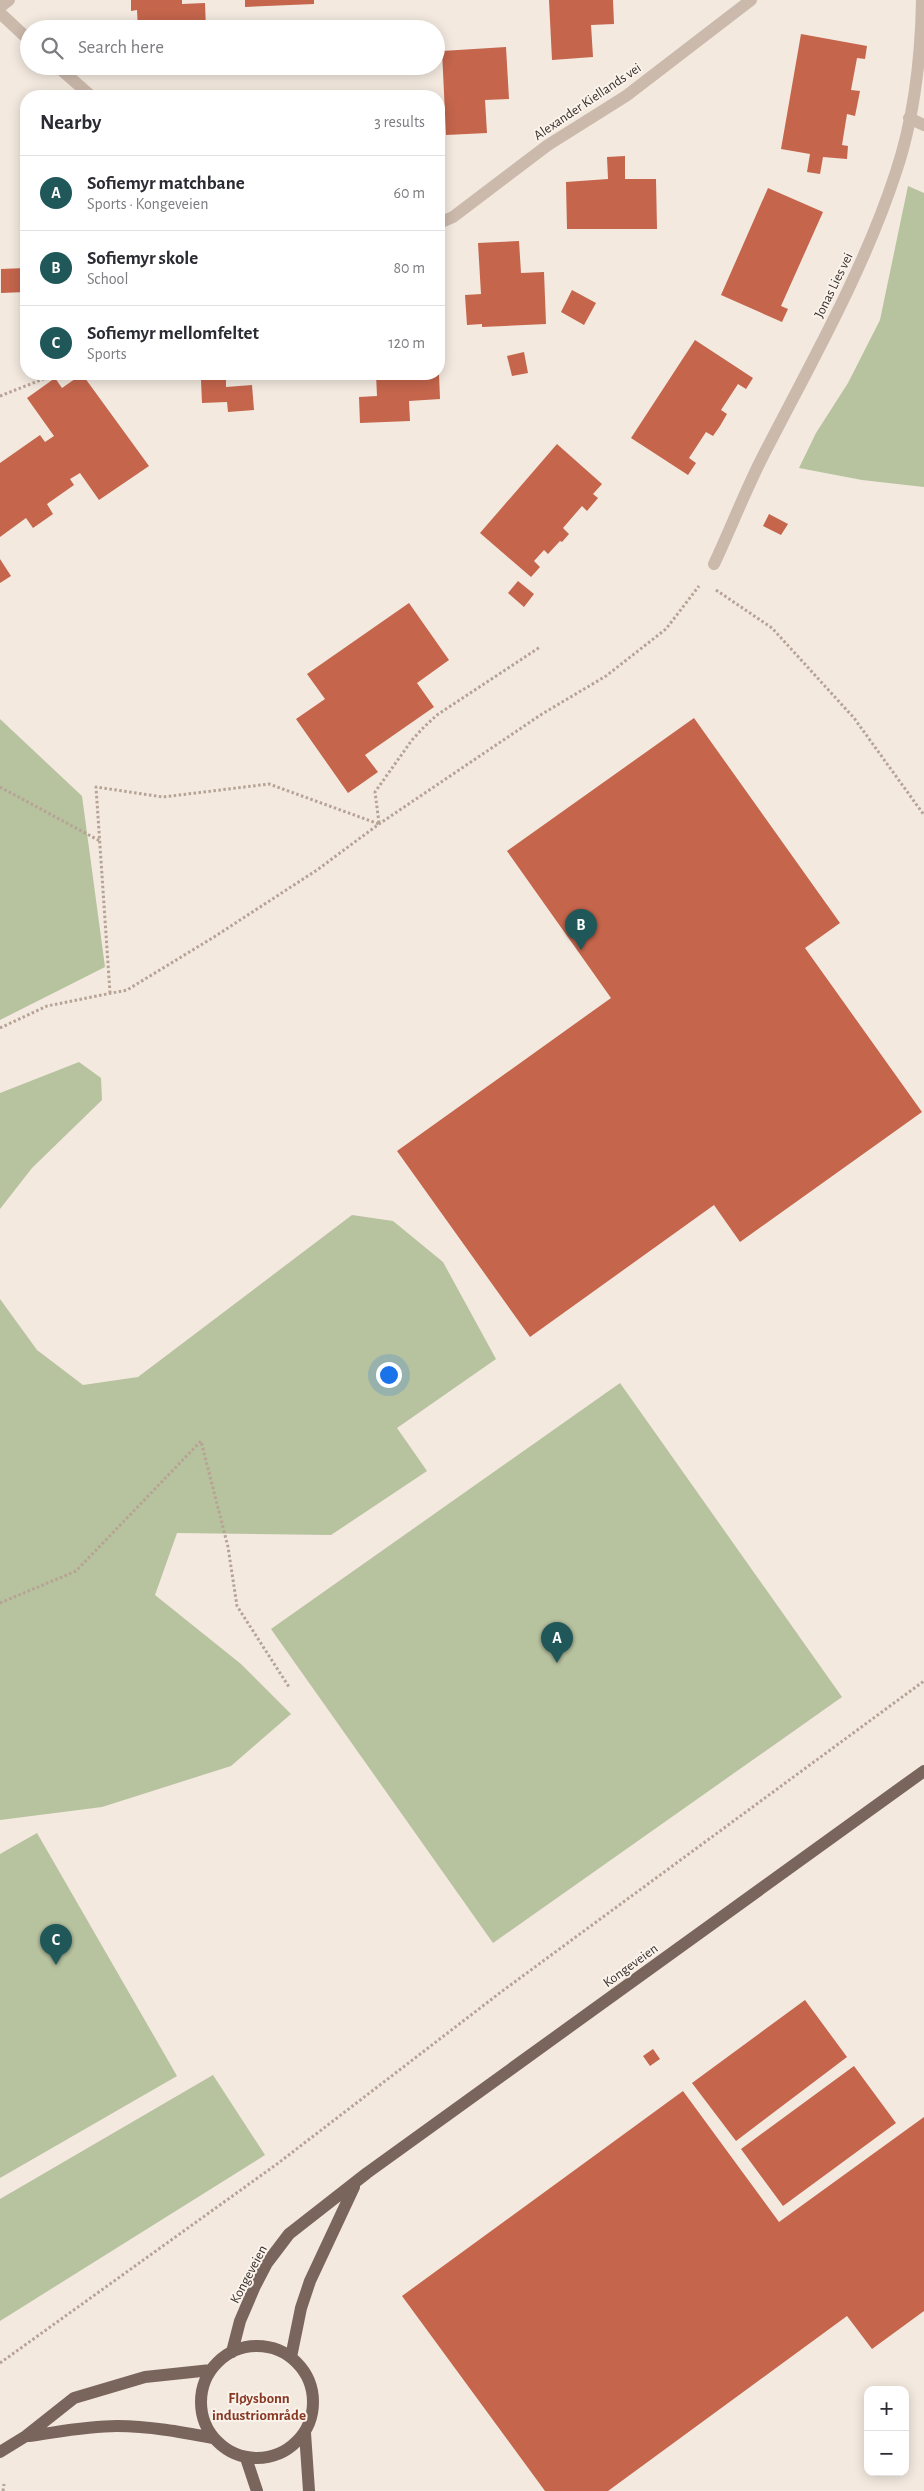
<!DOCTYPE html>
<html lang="en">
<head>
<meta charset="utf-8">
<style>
  :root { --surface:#fff; --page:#f2f2f3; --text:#2b2b33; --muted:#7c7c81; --line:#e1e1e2; --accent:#20585a }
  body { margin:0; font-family:"Alegreya Sans",sans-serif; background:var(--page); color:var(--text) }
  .controls { position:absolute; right:15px; bottom:15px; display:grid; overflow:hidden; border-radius:10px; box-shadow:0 2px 12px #0003 }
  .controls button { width:45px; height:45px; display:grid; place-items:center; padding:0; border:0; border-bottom:1px solid var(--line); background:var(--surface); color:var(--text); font:25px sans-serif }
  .you { position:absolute; left:388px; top:1374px; width:18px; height:18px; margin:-12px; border:4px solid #fff; border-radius:50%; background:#1a73e8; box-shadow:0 0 0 8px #1a73e833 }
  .badge { display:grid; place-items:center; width:32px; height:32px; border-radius:50%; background:var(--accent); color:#fff; font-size:16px; font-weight:700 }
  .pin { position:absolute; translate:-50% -41px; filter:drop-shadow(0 1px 2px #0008) }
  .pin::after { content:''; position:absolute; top:26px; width:18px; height:15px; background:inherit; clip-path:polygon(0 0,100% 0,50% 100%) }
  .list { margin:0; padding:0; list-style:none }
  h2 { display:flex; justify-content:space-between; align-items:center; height:65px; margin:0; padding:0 20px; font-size:21px }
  h2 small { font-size:16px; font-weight:400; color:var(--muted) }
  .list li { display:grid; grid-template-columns:32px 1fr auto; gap:15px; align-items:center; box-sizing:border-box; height:75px; padding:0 20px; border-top:1px solid var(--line) }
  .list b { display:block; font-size:19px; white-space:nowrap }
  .list p { margin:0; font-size:16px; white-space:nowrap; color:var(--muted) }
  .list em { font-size:16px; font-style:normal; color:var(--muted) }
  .icon { flex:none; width:28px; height:28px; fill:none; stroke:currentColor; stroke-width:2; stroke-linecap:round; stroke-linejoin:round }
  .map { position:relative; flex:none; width:924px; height:2491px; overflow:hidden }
  .search { position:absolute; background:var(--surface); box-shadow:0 2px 12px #0003; left:20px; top:20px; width:425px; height:55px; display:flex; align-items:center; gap:12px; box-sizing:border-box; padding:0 18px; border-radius:28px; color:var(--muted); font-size:19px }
  .panel { position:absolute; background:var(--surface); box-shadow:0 2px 12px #0003; left:20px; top:90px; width:425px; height:290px; border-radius:20px }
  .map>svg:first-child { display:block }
  .green { fill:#b7c29f }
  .building { fill:#c4654c }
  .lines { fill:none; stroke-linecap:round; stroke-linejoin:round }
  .path { stroke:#b7a395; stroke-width:3; stroke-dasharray:2.5 2.5; stroke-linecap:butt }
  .minor { stroke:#cbb9ab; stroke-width:12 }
  .major { stroke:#7a655c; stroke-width:12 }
  .labels { text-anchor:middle; stroke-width:4; stroke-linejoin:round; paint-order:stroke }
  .street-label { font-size:14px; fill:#392e2a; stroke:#faf3ec }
  .neighbourhood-label { font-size:15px; font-weight:bold; fill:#873924; stroke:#faf3ec }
</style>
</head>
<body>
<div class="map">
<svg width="924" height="2491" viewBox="0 0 924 2491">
  <rect width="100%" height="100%" fill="#f3e9df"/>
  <path class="green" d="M908 186 924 193V487L862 480 799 468 816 433 848 383 880 320Z
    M0 719 82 796 105 967 0 1020Z
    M79 1062 101 1078 102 1100 32 1168 0 1209V1093Z
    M352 1215 393 1221 443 1262 496 1359 397 1428 427 1471 331 1535 177 1533 155 1595 241 1664 291 1714 231 1766 102 1807 0 1820V1299L37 1350 83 1385 138 1377Z
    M620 1383 842 1697 493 1943 271 1629Z
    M37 1833 177 2076 0 2178V1854Z
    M213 2075 265 2155 0 2321V2199Z"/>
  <path class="building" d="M131 0H182V4L205 3 206 29H138L137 10 131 11Z
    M245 0H314V4L245 7Z
    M549 0H613L614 24 591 25 593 57 552 60Z
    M801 34 867 46 865 59 857 58 851 90 860 91 855 116 847 114 842 145 848 146 847 159 823 157 820 174 807 172 810 154 781 149Z
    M506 47 509 99 485 100 487 133 446 135 442 51Z
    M228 66H248V73L228 74Z
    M625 156V179H656L657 229H567L566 182 608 179 607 157Z
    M768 188 823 212 781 306 788 309 782 322 721 295Z
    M519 241 521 273 544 272 546 324 482 327V324L467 325 465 295 481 294 478 243Z
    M26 268V292L1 293V269Z
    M572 290 596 303 584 325 561 312Z
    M695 340 753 378 746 389 738 384 721 410 727 414 720 426 713 436 706 432 689 458 696 463 688 475 631 438Z
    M524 352 528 373 512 376 507 356Z
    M82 374 149 466 99 500 80 473 70 479 74 485 47 504 53 514 33 528 26 518 0 537V463L40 435 45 442 54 436 27 398 55 378 62 388Z
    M376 374H439L440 399 409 401 410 421 360 423 359 397 377 396Z
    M226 379V387L252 385 254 410 228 412 227 402 202 403 201 380Z
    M557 444 602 484 593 494 598 498 587 511 582 506 563 528 569 534 562 542 560 541 548 554 544 550 534 561 540 567 531 577 480 533Z
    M769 514 788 524 781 535 763 526Z
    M0 559 11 576 0 583Z
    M518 581 534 594 524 607 508 593Z
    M409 603 449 660 417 683 434 707 365 755 378 772 348 793 296 719 325 699 307 674Z
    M694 718 840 923 805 948 922 1112 740 1242 714 1205 530 1337 397 1151 611 998 507 851Z
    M805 2000 847 2057 736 2141 692 2083Z
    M653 2049 660 2059 650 2066 643 2056Z
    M854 2066 896 2123 783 2206 741 2149Z
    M683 2091 779 2222 924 2117V2311L872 2349 847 2316 608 2491H545L402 2296Z"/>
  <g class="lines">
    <path class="path" d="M0 396 56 374
      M716 590 772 628 854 718 924 815
      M0 787 100 841
      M379 823 375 792 412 740 424 727 437 715 540 647
      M110 993 96 787 163 797 269 784 379 824
      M0 1028 47 1006 127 990 214 937 317 870 379 824 542 714 606 676 666 629 699 586
      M0 1603 76 1571 201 1441 228 1547 237 1606 289 1687
      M0 2363 277 2164 501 1992 924 1681
      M3 2491 4 2484"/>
    <path class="minor" d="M0 7 9 0
      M0 13 29 40
      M57 66 91 96
      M909 118 924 125
      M439 223 453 217 548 145 626 96 751 0
      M714 564C730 530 744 494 761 460 809 366 863 273 896 172 914 118 921 56 922 0"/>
    <path class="major" d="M201 2402a56 56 0 1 1 112 0a56 56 0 1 1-112 0Z
      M232 2352 240 2321 255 2286 267 2263 289 2234 367 2173 924 1771
      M291 2357 301 2308 310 2281 354 2187
      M305 2433 309 2491
      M29 2436C58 2432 87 2426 117 2426 149 2426 181 2432 213 2438
      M0 2452 26 2436 74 2398 145 2377 211 2370
      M246 2458 257 2491"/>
  </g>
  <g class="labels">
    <g class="street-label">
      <text transform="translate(587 101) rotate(-34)" y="5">Alexander Kiellands vei</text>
      <text transform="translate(833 285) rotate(-64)" y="5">Jonas Lies vei</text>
      <text transform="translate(630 1965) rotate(-36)" y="5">Kongeveien</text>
      <text transform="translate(248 2274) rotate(-62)" y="5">Kongeveien</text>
    </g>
    <g class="neighbourhood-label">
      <text x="259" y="2403">Fløysbonn<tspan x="259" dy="17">industriområde</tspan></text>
    </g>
  </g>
</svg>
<div class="controls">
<button>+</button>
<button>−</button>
</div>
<div class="you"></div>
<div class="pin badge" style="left:557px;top:1663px">A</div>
<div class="pin badge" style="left:581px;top:950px">B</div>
<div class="pin badge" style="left:56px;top:1965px">C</div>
<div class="search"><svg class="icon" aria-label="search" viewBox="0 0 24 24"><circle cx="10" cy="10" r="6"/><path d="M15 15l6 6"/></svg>Search here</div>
<section class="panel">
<h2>Nearby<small>3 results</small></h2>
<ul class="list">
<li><span class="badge">A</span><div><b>Sofiemyr matchbane</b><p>Sports · Kongeveien</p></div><em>60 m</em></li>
<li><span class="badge">B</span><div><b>Sofiemyr skole</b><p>School</p></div><em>80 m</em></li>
<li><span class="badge">C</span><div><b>Sofiemyr mellomfeltet</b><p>Sports</p></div><em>120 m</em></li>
</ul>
</section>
</div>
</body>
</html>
